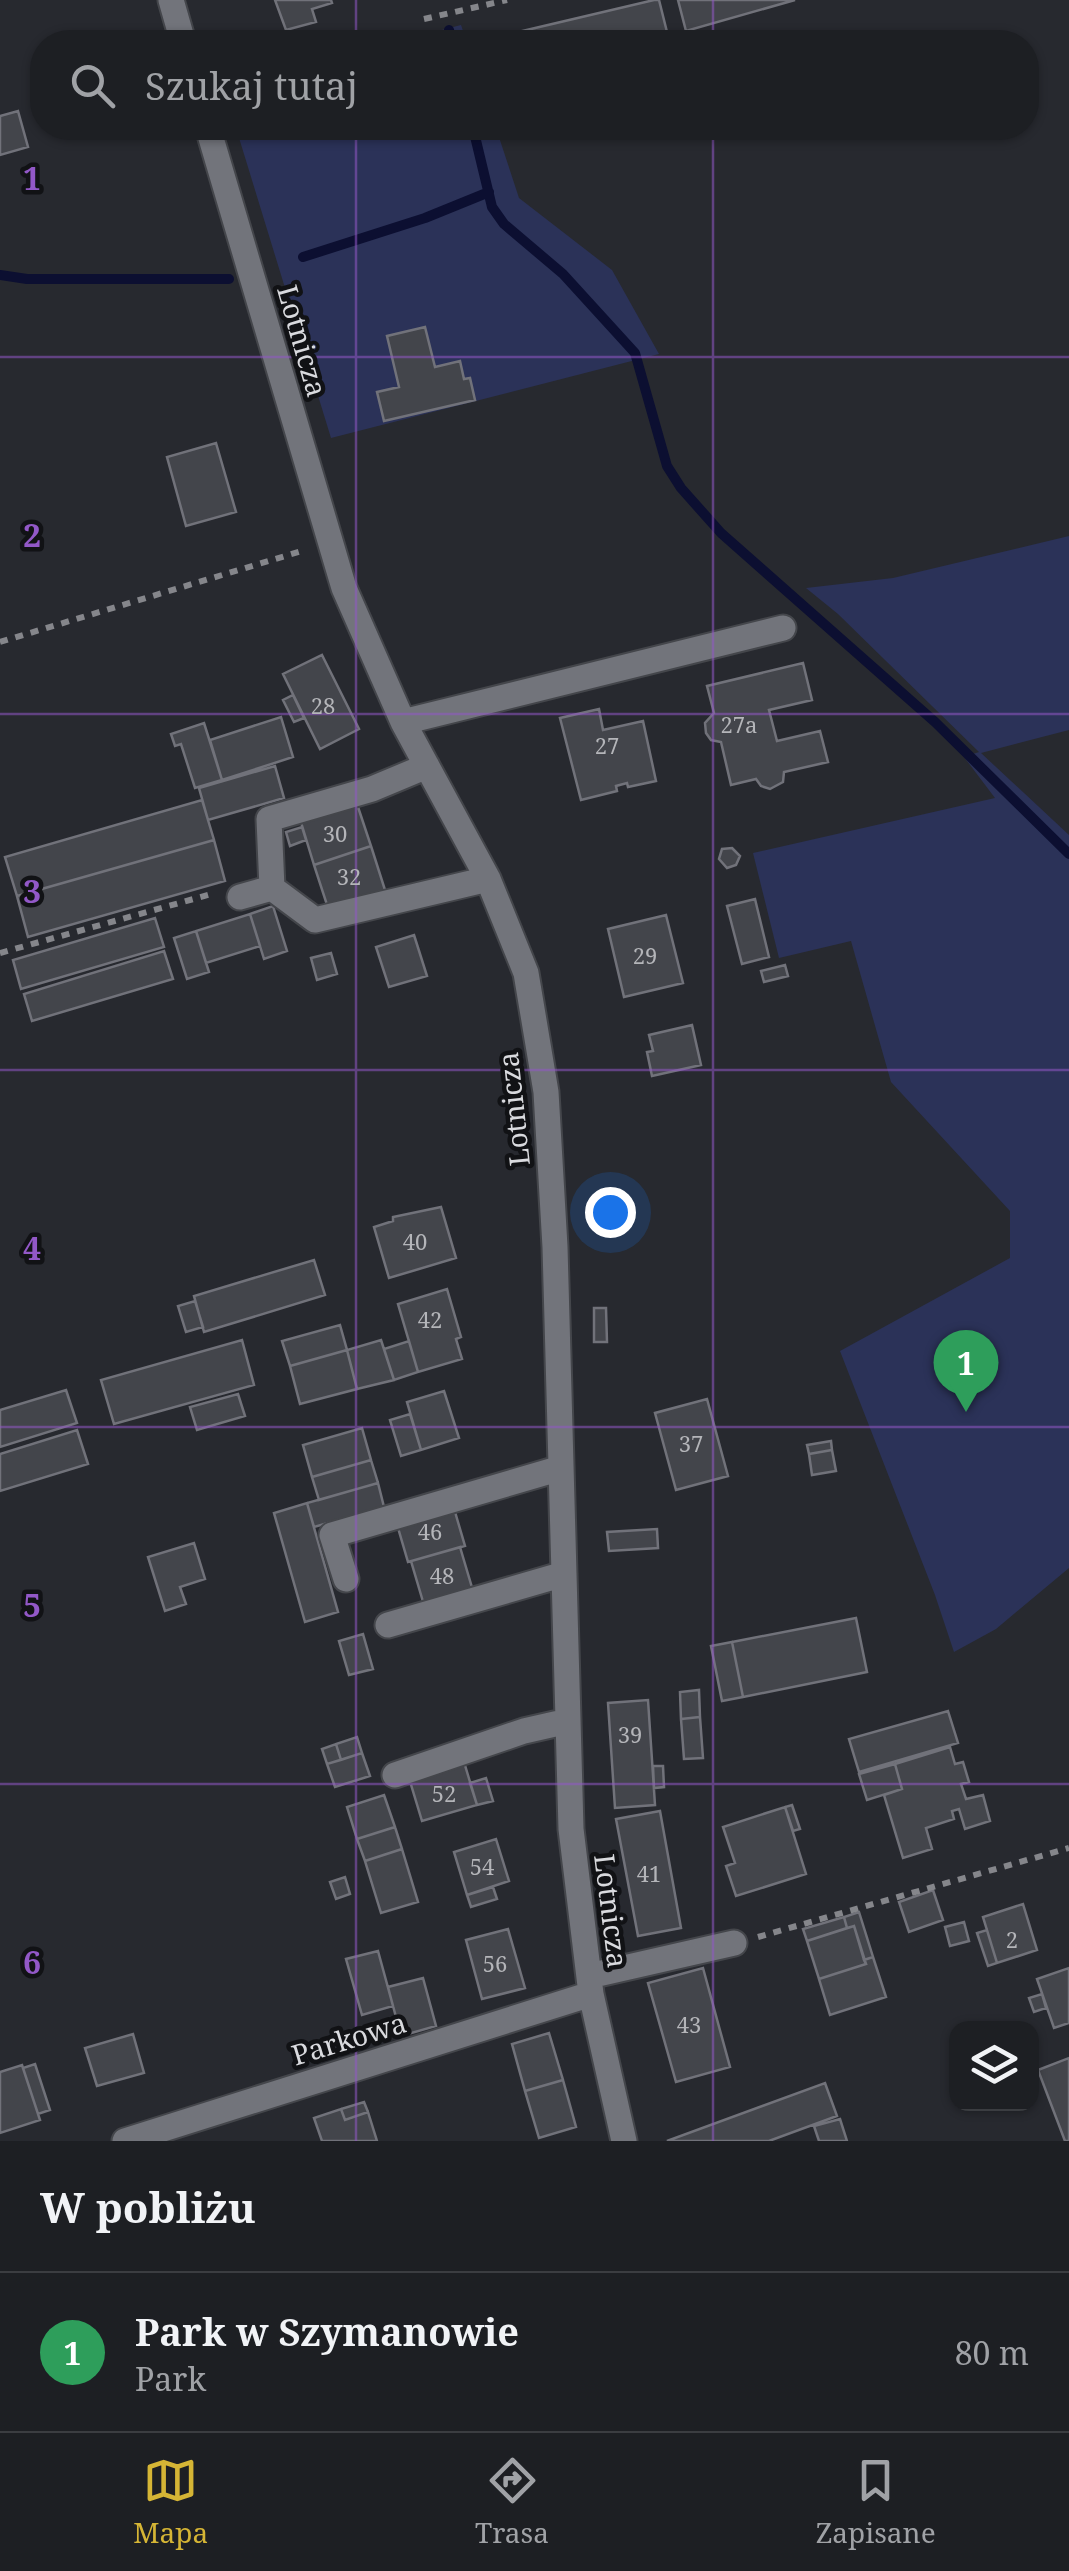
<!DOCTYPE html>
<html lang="pl">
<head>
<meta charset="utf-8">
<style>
  :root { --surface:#1d1f23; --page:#25272b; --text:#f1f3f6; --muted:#a0a2a6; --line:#3b3d41; --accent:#d5b535 }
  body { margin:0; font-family:"Noto Serif",serif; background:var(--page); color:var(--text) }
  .controls { position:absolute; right:30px; bottom:30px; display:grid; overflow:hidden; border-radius:20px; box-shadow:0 2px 8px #0004 }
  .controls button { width:90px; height:90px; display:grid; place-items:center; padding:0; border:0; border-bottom:2px solid var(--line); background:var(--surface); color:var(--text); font:50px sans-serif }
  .you { position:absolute; left:610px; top:1212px; width:35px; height:35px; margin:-25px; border:8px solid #fff; border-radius:50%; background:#1a73e8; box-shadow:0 0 0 15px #1a73e833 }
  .badge { display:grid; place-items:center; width:65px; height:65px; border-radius:50%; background:var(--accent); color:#fff; font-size:32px; font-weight:700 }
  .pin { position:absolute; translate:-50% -82px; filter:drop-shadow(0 2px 5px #0008) }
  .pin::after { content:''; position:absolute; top:52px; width:35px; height:30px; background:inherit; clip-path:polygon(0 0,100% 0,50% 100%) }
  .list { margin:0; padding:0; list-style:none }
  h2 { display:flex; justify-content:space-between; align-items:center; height:130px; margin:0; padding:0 40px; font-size:42px }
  h2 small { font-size:32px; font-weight:400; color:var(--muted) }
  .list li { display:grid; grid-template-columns:65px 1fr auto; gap:30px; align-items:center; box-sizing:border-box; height:160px; padding:0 40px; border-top:2px solid var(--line) }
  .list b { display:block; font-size:38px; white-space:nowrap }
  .list p { margin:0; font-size:32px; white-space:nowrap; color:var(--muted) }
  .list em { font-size:32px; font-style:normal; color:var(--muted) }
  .icon { flex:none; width:55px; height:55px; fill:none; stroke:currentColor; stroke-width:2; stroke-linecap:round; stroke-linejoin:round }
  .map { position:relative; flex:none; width:1069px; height:2141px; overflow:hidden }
  .search { position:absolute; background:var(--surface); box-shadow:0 2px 8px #0004; left:30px; right:30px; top:30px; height:110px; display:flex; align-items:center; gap:25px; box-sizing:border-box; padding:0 35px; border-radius:40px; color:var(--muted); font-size:38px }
  .sheet { height:290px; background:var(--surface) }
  nav { display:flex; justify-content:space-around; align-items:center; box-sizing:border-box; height:140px; border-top:2px solid var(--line); background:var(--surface); font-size:28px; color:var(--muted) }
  nav a { display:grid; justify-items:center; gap:5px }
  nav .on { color:var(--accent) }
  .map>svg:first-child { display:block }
  .green { fill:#2b3258 }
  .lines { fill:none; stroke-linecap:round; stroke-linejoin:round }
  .stream { stroke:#0c0f31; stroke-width:10 }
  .building { fill:#43454b; stroke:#71727a; stroke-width:2.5 }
  .minor-casing { stroke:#44464b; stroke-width:29 }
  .path { stroke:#85868b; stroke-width:6; stroke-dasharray:8 8; stroke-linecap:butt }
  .minor { stroke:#72747b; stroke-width:25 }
  .grid { fill:none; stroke:#9258c7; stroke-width:2.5; stroke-opacity:0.55 }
  .labels { text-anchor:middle; stroke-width:9; stroke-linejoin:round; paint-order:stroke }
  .number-label { font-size:22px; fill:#b4b5b9 }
  .street-label { font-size:28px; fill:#d9dade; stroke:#111215 }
  .grid-label { font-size:32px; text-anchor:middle; font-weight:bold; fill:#9258c7; stroke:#111215; stroke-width:9; stroke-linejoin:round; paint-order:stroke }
</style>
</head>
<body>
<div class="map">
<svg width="1069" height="2141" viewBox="0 0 1069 2141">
  <rect width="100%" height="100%" fill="#27292f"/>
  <path class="green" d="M461 25 467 42H395Z
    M236 128H496L519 198 612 270 659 354 331 438Z
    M1069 536V730L981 753 1069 835V1568L996 1629 954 1652 935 1595 840 1351 1010 1258V1211L891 1082 851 941 779 958 753 853 995 798 964 757 979 752 838 614 806 588 893 578Z"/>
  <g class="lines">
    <path class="stream" d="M449 30 452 42
      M473 128 492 207 504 224 563 274 635 353 667 466 681 488 721 533 935 722 1069 854
      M303 257 425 218 489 192
      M0 275 27 279H229"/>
  </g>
  <path class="building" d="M275 0H331L332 3 312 9 316 22 286 30Z
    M654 0H659L667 32 623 42H516L514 33Z
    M678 0H795L686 31Z
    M18 111 28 147 0 155V116Z
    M425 327 435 367 460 361 464 379 470 378 475 400 384 421 377 392 399 387 387 336Z
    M216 443 236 512 186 526 167 457Z
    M322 655 359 729 320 749 283 674Z
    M803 663 812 700 769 710 777 741 820 731 828 762 784 772 783 782 770 789 761 786 756 779 731 785 721 742 711 740 706 733 705 723 714 713 707 686Z
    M293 695 304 718 294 722 283 700Z
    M599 709 603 730 643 721 656 781 628 787 627 783 616 786 617 791 581 800 560 718Z
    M281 717 293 757 222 780 210 740Z
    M204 723 222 780 195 788 181 744 175 746 171 734Z
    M275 766 284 798 208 820 199 788Z
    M202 800 214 840 17 896 5 857Z
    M356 801 371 846 314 865 300 819Z
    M302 827 306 840 290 846 286 832Z
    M214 840 225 881 28 937 17 896Z
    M371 846 385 890 328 908 314 865Z
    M732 848 740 856 736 865 727 868 719 859 722 849Z
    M755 899 769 957 742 964 727 906Z
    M273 906 287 951 264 959 250 914Z
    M250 914 260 946 206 963 196 931Z
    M666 915 683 983 624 997 608 929Z
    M155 918 164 947 21 989 13 960Z
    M196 931 209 972 187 979 174 938Z
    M414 935 427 976 389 987 376 947Z
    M164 951 173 979 32 1021 24 994Z
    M331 953 337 974 317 980 311 958Z
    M785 965 788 976 764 982 761 971Z
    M692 1025 701 1065 652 1076 647 1052 653 1051 649 1035Z
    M441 1207 456 1258 389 1278 374 1227 393 1221V1217Z
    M314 1260 325 1295 204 1332 194 1296Z
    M447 1289 461 1337 456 1339 462 1359 418 1372 398 1304Z
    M195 1301 203 1327 186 1332 178 1306Z
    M594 1308H606L607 1342H594Z
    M340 1325 347 1350 290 1366 282 1341Z
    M242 1340 254 1385 114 1424 101 1380Z
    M381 1340 394 1380 357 1389 347 1350Z
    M409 1341 418 1372 394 1380 384 1349Z
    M347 1350 357 1389 300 1404 290 1366Z
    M66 1390 77 1423 0 1447V1410Z
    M444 1391 459 1438 421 1450 407 1402Z
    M238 1394 245 1416 197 1430 190 1407Z
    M707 1399 728 1476 676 1490 655 1413Z
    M410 1414 421 1450 401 1456 390 1420Z
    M362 1428 371 1460 312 1477 303 1445Z
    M77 1430 88 1464 0 1491V1454Z
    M831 1441 832 1450 809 1454 807 1445Z
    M832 1450 836 1471 812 1475 809 1454Z
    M371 1460 378 1483 319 1500 312 1477Z
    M378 1483 384 1507 314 1527 307 1503Z
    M307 1503 338 1612 305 1622 274 1513Z
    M453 1505 465 1546 408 1562 396 1521Z
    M657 1529 658 1548 609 1551 607 1532Z
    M194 1543 205 1579 180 1587 186 1604 165 1611 148 1557Z
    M460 1547 473 1591 424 1605 411 1561Z
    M856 1618 867 1672 743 1697 732 1642Z
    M363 1634 373 1669 349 1675 339 1641Z
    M732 1642 743 1697 722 1701 711 1646Z
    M699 1690 700 1717 681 1719 680 1692Z
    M648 1700 655 1805 615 1808 608 1703Z
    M948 1711 958 1743 859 1772 849 1739Z
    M700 1717 703 1758 684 1759 681 1719Z
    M357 1737 362 1753 341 1760 336 1744Z
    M336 1744 341 1760 327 1764 322 1749Z
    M950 1747 955 1764 963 1762 969 1782 961 1784 966 1799 983 1795 990 1821 965 1829 959 1809 952 1811 954 1819 926 1828 932 1849 903 1858 884 1795 902 1789 895 1764Z
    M362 1753 370 1776 335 1787 327 1764Z
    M464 1762 477 1805 422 1821 409 1778Z
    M895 1764 902 1789 867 1800 859 1774Z
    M653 1766H663L664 1787 654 1788Z
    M486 1778 493 1801 477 1805 470 1783Z
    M384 1795 395 1827 357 1839 347 1807Z
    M792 1805 800 1829 793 1831 785 1807Z
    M785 1807 806 1874 736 1896 726 1866 735 1863 723 1827Z
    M660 1811 681 1928 638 1936 616 1819Z
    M395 1827 402 1849 365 1861 357 1839Z
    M496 1839 509 1881 467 1895 454 1852Z
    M402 1849 418 1902 381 1913 365 1861Z
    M345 1877 350 1894 336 1899 330 1882Z
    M493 1887 497 1899 471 1907 467 1895Z
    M933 1890 943 1920 909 1932 899 1902Z
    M1023 1904 1037 1950 997 1963 983 1917Z
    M859 1912 873 1957 864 1960 854 1926 847 1928 844 1917Z
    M844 1917 847 1928 807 1941 803 1929Z
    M964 1922 969 1941 950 1946 945 1927Z
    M854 1926 866 1964 819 1979 807 1941Z
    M508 1929 525 1988 482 1999 466 1940Z
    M987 1930 997 1963 988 1966 977 1933Z
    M378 1951 393 2006 362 2015 346 1959Z
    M873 1957 886 1997 830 2015 819 1979 866 1964 864 1960Z
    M703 1968 730 2067 676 2082 648 1983Z
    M1069 1968V2023L1054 2028 1037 1979Z
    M423 1978 436 2026 401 2036 388 1987Z
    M1042 1994 1046 2008 1034 2012 1029 1998Z
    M549 2033 563 2080 525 2091 512 2044Z
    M133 2034 144 2073 97 2086 85 2048Z
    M1069 2058V2141H1065L1038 2070Z
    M35 2064 50 2110 38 2114 23 2068Z
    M22 2065 40 2120 0 2133V2072Z
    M563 2080 576 2127 539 2138 525 2091Z
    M825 2083 837 2116 769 2141H667Z
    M364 2102 368 2112 345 2120 341 2109Z
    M341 2109 345 2120 368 2112 377 2141H322L314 2118Z
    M840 2119 847 2141H819L814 2126Z"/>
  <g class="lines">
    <g class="minor-casing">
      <path id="minor" d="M171 0 183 42
        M208 128 344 588 403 722 488 879 526 973 546 1092 555 1247 571 1829 591 1994 624 2141
        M403 722 783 628
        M272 888 269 819 372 789 427 766
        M240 897 272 888 315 920 488 879
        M346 1579 332 1535 561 1468
        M388 1625 564 1574
        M395 1775 524 1731 568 1721
        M589 1976 734 1943
        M125 2141 591 1994"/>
    </g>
    <path class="path" d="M424 19 507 0
      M0 642 305 550
      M0 953 215 893
      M758 1937 1069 1848"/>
    <use href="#minor" class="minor"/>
  </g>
  <path class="grid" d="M356 0V42M713 0V42M356 128V2141M713 128V2141M0 357H1069M0 714H1069M0 1070H1069M0 1427H1069M0 1784H1069"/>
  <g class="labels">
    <g class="number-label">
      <text x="323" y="714">28</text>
      <text x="739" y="733">27a</text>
      <text x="607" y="754">27</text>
      <text x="335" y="842">30</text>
      <text x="349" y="885">32</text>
      <text x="645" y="964">29</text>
      <text x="415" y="1250">40</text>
      <text x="430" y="1328">42</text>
      <text x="691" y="1452">37</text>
      <text x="430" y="1540">46</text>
      <text x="442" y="1584">48</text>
      <text x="630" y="1743">39</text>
      <text x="444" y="1802">52</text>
      <text x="482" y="1875">54</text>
      <text x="649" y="1882">41</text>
      <text x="1012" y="1948">2</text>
      <text x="495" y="1972">56</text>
      <text x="689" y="2033">43</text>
    </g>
    <g class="street-label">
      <text transform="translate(302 341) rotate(74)" y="10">Lotnicza</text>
      <text transform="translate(514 1109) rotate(-96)" y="10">Lotnicza</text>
      <text transform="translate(611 1911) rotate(83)" y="10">Lotnicza</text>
      <text transform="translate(349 2039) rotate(-17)" y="10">Parkowa</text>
    </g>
  </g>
  <g class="grid-label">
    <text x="32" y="190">1</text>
    <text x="32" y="547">2</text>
    <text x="32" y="903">3</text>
    <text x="32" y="1260">4</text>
    <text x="32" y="1617">5</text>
    <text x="32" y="1974">6</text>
  </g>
</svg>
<div class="controls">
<button><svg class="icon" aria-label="layers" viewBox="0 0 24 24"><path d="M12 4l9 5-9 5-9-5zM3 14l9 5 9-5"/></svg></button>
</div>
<div class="you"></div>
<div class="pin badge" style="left:966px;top:1412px;background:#2e9e5b">1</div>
<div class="search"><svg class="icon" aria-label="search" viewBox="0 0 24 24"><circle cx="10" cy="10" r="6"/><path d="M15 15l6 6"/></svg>Szukaj tutaj</div>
</div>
<section class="sheet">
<h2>W pobliżu<small></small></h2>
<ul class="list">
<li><span class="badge" style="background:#2e9e5b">1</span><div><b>Park w Szymanowie</b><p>Park</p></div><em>80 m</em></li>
</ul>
</section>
<nav>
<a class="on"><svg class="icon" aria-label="map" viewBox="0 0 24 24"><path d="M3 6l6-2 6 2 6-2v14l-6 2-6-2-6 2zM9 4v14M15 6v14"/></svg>Mapa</a>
<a><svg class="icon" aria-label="directions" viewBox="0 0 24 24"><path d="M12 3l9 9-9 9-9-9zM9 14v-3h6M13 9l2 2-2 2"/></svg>Trasa</a>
<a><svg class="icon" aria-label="saved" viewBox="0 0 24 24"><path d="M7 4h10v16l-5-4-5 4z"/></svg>Zapisane</a>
</nav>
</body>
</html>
